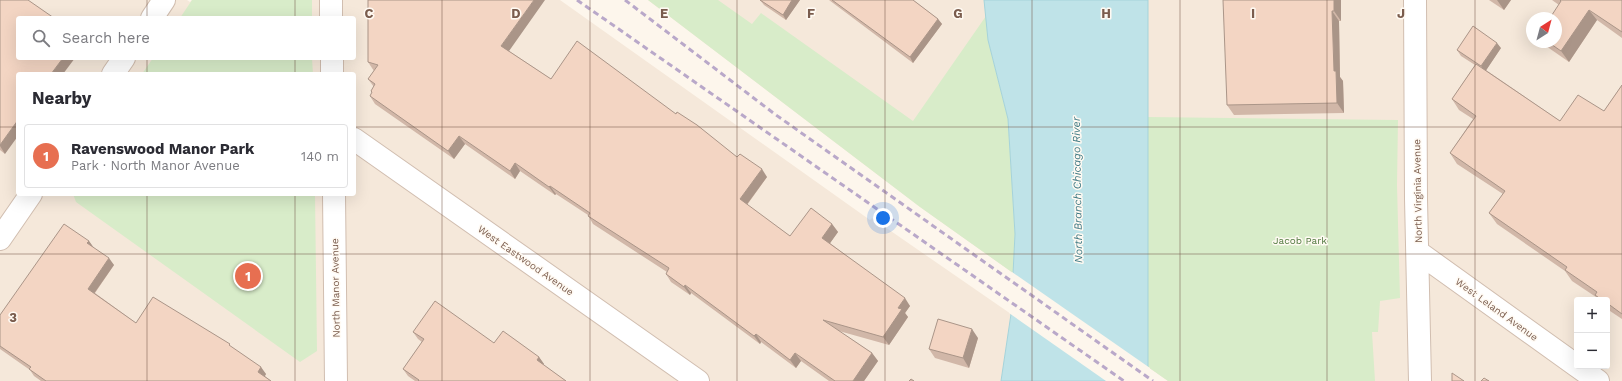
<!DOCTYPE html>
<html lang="en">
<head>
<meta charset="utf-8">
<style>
  :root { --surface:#fff; --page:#f2f2f3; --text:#2b2b33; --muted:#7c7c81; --line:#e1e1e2; --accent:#e76f51 }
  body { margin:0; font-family:"Work Sans",sans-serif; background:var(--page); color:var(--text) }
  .controls { position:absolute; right:12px; bottom:12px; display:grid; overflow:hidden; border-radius:4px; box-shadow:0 4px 16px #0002 }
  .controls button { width:36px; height:36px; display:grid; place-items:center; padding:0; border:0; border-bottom:1px solid var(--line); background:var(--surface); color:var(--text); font:20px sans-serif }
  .compass { position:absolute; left:1526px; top:12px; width:36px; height:36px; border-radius:50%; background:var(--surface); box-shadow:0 4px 16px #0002; rotate:36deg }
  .you { position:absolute; left:883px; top:218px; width:14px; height:14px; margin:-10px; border:3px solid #fff; border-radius:50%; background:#1a73e8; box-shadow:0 0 0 6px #1a73e833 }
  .badge { display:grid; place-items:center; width:26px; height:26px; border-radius:50%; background:var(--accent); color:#fff; font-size:13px; font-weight:700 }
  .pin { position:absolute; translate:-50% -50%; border:2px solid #fff; box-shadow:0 1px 4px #0006 }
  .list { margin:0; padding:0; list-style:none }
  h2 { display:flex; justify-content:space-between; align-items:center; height:52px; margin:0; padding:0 16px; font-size:17px }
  h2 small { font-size:13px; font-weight:400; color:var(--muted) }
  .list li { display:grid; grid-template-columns:26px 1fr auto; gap:12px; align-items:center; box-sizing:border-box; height:64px; margin:0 8px 8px; padding:0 8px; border:1px solid var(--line); border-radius:4px }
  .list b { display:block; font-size:15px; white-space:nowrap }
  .list p { margin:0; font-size:13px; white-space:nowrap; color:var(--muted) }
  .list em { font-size:13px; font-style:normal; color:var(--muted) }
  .icon { flex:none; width:22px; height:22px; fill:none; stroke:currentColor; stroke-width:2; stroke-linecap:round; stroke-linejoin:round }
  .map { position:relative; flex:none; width:1622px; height:381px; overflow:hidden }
  .search { position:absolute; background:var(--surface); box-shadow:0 4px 16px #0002; left:16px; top:16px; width:340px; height:44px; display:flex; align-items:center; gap:10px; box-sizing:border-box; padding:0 14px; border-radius:4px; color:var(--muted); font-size:15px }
  .panel { position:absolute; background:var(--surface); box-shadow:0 4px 16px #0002; left:16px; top:72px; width:340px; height:124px; border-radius:4px }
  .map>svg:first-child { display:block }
  .residential { fill:#f5e8da; fill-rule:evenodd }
  .green { fill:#d8ecc9 }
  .water { fill:#bfe3e8; stroke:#a5d3da }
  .pier { fill:#fdf6ec }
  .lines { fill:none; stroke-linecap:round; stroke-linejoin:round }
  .minor-casing { stroke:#d1beb0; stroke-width:24 }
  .minor { stroke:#fff; stroke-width:22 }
  .rail { stroke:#b9a8c9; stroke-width:3; stroke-dasharray:6 4; stroke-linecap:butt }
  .wall { fill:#d1b7a8 }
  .shaded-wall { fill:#aa9588 }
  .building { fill:#f3d5c3; stroke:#aa9588 }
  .grid { fill:none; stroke:#7a5c4d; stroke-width:1; stroke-opacity:0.55 }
  .labels { text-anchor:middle; stroke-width:3; stroke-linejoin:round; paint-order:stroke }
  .street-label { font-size:10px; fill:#7a5c4d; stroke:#fffaf3 }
  .park-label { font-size:10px; fill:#537a41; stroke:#fffaf3 }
  .water-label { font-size:11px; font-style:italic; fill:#437c86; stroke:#fffaf3 }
  .grid-label { font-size:13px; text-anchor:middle; font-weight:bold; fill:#7a5c4d; stroke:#fffaf3; stroke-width:3; stroke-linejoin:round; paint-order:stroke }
</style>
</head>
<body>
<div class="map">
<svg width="1622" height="381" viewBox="0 0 1622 381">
  <rect width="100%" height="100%" fill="#fdf6ec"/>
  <path class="residential" d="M0 0H187L190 2 192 0H560L870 220 872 218 1011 314 1001 381H0ZM18 18H354V58H18ZM18 74H354V194H18Z
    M648 0H984L1015 234 1013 273 920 207Z
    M1148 0H1622V381H1168L1148 367ZM1532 18H1556V42H1532ZM1577 300H1607V366H1577Z"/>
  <path class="green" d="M192 0H312V18H180Z
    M648 0H718L752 24 761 13 913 121 986 16 988 40 1008 119 1015 234 1013 273 920 207Z
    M153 58H312L313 74H142Z
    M1148 117 1398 120 1397 185 1400 298 1380 301 1378 332H1372L1375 381H1168L1148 367Z
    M73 194H315L317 351 300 362 76 202Z"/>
  <path class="water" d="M984 0H1148V381H1001L1011 314 1015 234 1008 119 988 40Z"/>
  <path class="pier" d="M1012 272 1150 368V381H1106L1009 313Z"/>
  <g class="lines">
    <g class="minor-casing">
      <path id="minor" d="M331 0V18
        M1415 0 1416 199 1420 381
        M152 18 164 0
        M332 58V74
        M113 74 124 58
        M354 139 698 381
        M334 194 336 381
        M0 239 31 194
        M1418 252 1577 366
        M1577 366 1598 381"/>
    </g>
    <use href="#minor" class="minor"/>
    <path class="rail" d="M577 0 1124 381
      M625 0 776 115 1153 381"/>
  </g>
  <path class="wall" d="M0 0 5 154 0 150Z
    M760 0H800L786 20 764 5Z
    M829 0H913L938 19 942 24 913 63Z
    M1341 0V21H1339L1340 77 1343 81 1344 113 1234 115 1227 105Z
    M1489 0H1511L1504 10Z
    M1552 0H1622V38L1597 20 1569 62 1546 46 1543 42H1556L1559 5Z
    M1501 48 1486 70 1560 121 1604 111 1622 85V319L1607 309V300H1598L1596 297 1572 281 1565 271 1497 224 1489 213 1503 194 1457 164 1450 153 1473 119 1459 110 1452 99 1475 65 1461 56 1457 50Z
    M509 51 551 79 676 114 737 157 767 177 747 205 790 236 832 224 838 232 830 243 910 306 905 313 908 317 889 345 839 331 872 353 878 361 864 381H829L801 361 796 368 761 342 760 344 691 293 690 295 671 282 666 274 667 272 593 224 588 215 556 194 555 195 520 171 515 179 465 144 454 159 375 104 370 96 372 93 371 91 374 87 368 79 374 71 368 62Z
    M89 241 93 247 114 265 95 293 136 323 233 348 266 374 265 376 271 381H41L34 376 30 370 0 349V315Z
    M413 332 494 343 539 357 544 364 543 365 566 381H415L408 376 403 369 422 342 418 339Z
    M978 338 969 368 935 358 929 349Z"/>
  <path class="shaded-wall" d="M534 0H545L507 54 501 46Z
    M792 0H800L786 20 783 15Z
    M1334 0H1341V21L1334 11Z
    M1497 0H1511L1504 10Z
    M1589 10 1597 20 1569 62 1561 51Z
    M1332 11 1339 21 1340 77 1343 81 1344 113 1337 103 1334 71Z
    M938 19 942 24 913 63 910 57Z
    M1497 43 1501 48 1485 72 1481 66Z
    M63 58H75L63 74H51Z
    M18 120V136L5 154 0 146V145Z
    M459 136 465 144 454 159 448 151Z
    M515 163 520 171 515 179 510 171Z
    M762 169 767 177 745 207 740 199Z
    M550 186 556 194 555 195 549 187Z
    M832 224 838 232 828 246 822 238Z
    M89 241 94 248 87 243Z
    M109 258 114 265 93 295 88 289Z
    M685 285 691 293 690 295 684 287Z
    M905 298 910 306 905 313 908 317 889 345 883 337 898 308Z
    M972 329 978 338 969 368 963 358Z
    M756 334 761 342 760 344 754 336Z
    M795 353 801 361 796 368 790 360Z
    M872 353 878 361 864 381H853Z
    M539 357 544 364 542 367 537 360Z
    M261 367 266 374 263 379 258 372Z"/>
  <path class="building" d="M0 0H28L54 18H18V58H63L51 74H18V120L0 145Z
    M368 0H534L501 46 551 79 577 41 676 114 677 112 697 125 737 157 740 154 762 169 740 199 790 236 811 208 832 224 822 238 905 298 898 308 902 309 883 337 823 320 872 353 853 381H835L795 353 790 360 756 334 754 336 685 285 684 287 666 274 669 268 588 216 590 213 550 186 549 187 515 163 510 171 459 136 448 151 370 96 372 92 371 91 375 84 368 79 378 65 368 62Z
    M760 0H792L783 15Z
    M832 0H913L938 19 910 57Z
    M1223 0H1334V11H1332L1334 71H1336L1337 103 1227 105Z
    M1560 0H1622V32L1589 10 1561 51 1548 42H1556V18H1550L1561 1Z
    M1473 26 1497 43 1481 66 1457 50Z
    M1476 64 1560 121 1578 95 1604 111 1622 85V314L1607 303V300H1602L1595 295 1597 292 1565 270 1567 267 1489 213 1505 191 1450 153 1476 116 1452 99Z
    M64 224 89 241 87 243 109 258 88 289 136 323 153 297 230 344 229 345 261 367 258 372 271 381H46L29 369 31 367 0 346V315Z
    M435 301 494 343 503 331 539 357 537 360 566 381H418L419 380 403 369 424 339 413 332Z
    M938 319 972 329 963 358 929 349Z
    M1452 373 1464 381H1452Z
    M1484 378 1489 381H1481Z
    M911 379 914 381H909Z"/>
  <path class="grid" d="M147 0V18M295 0V18M442 0V381M590 0V381M737 0V381M885 0V381M1032 0V381M1180 0V381M1327 0V381M1475 0V381M147 58V74M295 58V74M0 127H18M354 127H1622M147 194V381M295 194V381M0 254H1622"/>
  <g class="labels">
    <g class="street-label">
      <text transform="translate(1417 191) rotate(-91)" y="4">North Virginia Avenue</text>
      <text transform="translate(526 260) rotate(35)" y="4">West Eastwood Avenue</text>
      <text transform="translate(335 288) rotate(-91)" y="4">North Manor Avenue</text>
      <text transform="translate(1497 309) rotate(36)" y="4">West Leland Avenue</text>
    </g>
    <g class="park-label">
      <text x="1300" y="244">Jacob Park</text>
    </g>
    <g class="water-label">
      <text transform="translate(1077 190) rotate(-91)" y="4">North Branch Chicago River</text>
    </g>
  </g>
  <g class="grid-label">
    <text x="369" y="18">C</text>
    <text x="516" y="18">D</text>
    <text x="664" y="18">E</text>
    <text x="811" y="18">F</text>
    <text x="958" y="18">G</text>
    <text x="1106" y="18">H</text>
    <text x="1253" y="18">I</text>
    <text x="1401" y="18">J</text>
    <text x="13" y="322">3</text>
  </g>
</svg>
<div class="controls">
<button>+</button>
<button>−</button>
</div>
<svg class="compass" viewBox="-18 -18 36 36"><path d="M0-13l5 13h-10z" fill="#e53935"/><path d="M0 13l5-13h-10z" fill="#7c7c81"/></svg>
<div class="you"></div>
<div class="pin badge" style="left:248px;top:276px">1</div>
<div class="search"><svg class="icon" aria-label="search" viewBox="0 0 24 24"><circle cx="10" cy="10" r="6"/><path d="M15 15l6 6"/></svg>Search here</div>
<section class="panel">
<h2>Nearby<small></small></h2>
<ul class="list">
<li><span class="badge">1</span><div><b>Ravenswood Manor Park</b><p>Park · North Manor Avenue</p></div><em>140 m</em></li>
</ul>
</section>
</div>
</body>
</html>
